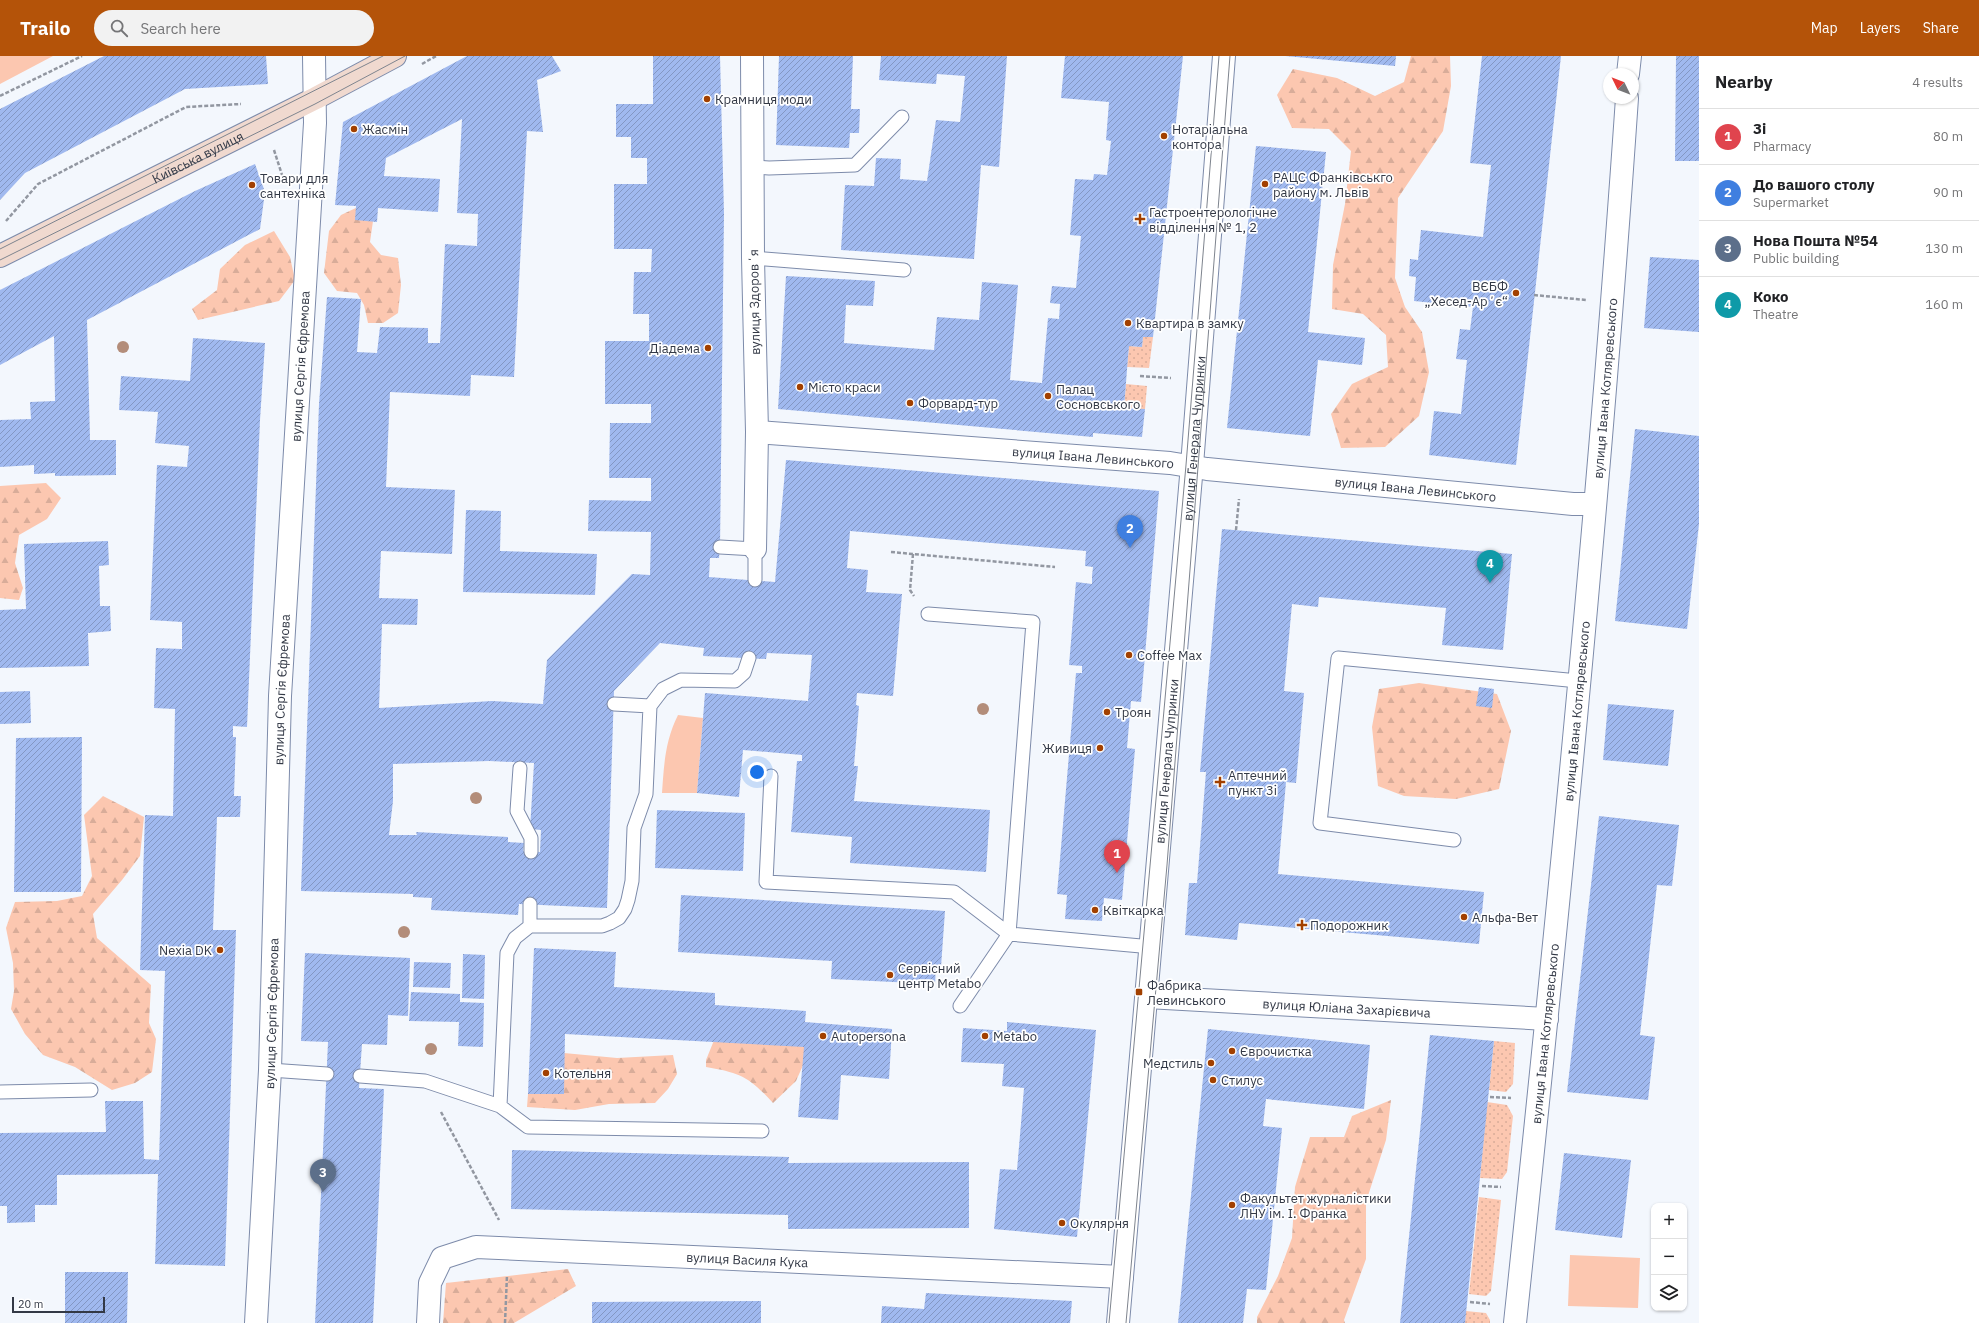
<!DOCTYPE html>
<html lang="en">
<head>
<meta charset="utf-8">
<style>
  :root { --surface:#fff; --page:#f2f2f2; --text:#202124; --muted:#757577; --line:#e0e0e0; --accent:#b45309 }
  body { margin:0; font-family:"IBM Plex Sans",sans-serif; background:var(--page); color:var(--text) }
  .controls { position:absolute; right:12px; bottom:12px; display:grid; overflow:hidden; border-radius:8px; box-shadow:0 1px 3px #0004 }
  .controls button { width:36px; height:36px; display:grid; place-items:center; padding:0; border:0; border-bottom:1px solid var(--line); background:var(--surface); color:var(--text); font:20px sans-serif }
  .compass { position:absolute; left:1603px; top:12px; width:36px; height:36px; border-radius:50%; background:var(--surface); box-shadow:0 1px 3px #0004; rotate:313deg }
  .scale { position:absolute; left:12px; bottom:10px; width:93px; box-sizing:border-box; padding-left:4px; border:2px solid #333946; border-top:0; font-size:11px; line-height:14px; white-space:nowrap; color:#333946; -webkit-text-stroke:3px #fff; paint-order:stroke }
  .you { position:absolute; left:757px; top:716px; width:14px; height:14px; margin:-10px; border:3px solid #fff; border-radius:50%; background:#1a73e8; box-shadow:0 0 0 6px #1a73e833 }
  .badge { display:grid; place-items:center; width:26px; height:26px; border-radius:50%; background:var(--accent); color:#fff; font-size:13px; font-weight:700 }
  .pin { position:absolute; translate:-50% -33px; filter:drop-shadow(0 1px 2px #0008) }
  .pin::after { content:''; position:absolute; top:21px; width:14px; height:12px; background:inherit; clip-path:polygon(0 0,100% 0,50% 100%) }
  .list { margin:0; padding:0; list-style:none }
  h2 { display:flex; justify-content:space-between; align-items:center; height:52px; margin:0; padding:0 16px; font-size:17px }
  h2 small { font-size:13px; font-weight:400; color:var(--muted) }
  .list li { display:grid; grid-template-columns:26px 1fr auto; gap:12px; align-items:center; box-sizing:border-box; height:56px; padding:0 16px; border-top:1px solid var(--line) }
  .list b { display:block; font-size:15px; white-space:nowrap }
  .list p { margin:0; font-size:13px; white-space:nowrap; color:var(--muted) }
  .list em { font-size:13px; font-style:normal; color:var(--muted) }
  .icon { flex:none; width:22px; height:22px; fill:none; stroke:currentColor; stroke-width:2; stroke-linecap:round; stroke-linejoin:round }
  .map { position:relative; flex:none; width:1699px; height:1267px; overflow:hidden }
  header { display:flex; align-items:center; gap:24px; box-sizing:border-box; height:56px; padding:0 20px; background:var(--accent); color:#fff }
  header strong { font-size:19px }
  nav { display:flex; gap:22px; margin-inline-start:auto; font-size:14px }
  .search { width:280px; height:36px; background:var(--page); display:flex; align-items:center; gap:10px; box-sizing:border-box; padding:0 14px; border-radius:22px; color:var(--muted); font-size:15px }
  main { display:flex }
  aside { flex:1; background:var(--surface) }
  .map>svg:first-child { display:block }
  .green { fill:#fcc7b0 }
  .forest { fill:url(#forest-firs) }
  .garden { fill:url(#garden-dots) }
  .building { fill:url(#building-hatch); fill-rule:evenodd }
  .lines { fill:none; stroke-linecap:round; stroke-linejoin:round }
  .service-casing { stroke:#7d8baa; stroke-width:15 }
  .minor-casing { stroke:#7d8baa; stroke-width:24 }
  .tertiary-casing { stroke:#7d8baa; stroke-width:24 }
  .secondary-casing { stroke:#7d8baa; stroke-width:24 }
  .path { stroke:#9297a1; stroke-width:2.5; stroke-dasharray:4 2; stroke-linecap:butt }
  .service { stroke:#fff; stroke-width:13 }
  .minor { stroke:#fff; stroke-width:22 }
  .tertiary { stroke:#fff; stroke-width:22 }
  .secondary { stroke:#f0d9cf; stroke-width:22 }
  .tram { stroke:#7e848e; stroke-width:1 }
  .tree { fill:#b38d7a }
  .poi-dot { fill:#a24000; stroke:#fff; stroke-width:1.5 }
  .labels { text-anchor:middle; stroke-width:3.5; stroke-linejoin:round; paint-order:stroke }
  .poi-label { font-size:13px; fill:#333946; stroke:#fff; text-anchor:start }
  .street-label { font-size:13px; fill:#333946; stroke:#fff }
</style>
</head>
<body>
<header>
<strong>Trailo</strong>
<div class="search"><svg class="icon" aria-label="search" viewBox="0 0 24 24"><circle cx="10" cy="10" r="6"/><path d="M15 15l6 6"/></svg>Search here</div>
<nav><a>Map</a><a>Layers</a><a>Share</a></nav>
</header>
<main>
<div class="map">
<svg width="1699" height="1267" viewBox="0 0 1699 1267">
  <defs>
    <pattern id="forest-firs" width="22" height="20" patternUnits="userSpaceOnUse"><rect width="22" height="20" fill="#fcc7b0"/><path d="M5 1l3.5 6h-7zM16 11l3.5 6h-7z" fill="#d8ac99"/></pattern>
    <pattern id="garden-dots" width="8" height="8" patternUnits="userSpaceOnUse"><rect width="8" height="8" fill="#fcc7b0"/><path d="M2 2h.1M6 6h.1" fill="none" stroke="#d8ac99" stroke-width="1.8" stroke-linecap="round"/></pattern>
    <pattern id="building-hatch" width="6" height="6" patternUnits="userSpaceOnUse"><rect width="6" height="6" fill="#a0b9ef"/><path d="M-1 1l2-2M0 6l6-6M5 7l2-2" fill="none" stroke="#8397c3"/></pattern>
  </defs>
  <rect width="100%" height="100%" fill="#f3f7fd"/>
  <path class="green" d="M0 0H53L0 28Z
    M678 659 703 662 697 737H662C664 709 665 685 678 659Z
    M1570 1199 1640 1202 1638 1252 1568 1250Z"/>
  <path class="forest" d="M1411 0H1450L1451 30 1443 75 1398 142 1395 222 1405 251 1422 276 1429 316 1419 360 1385 391 1341 392 1331 358 1352 328 1388 311 1386 279 1363 258 1332 253 1333 209 1345 148 1351 95 1329 73 1292 72 1277 39 1293 13 1337 22 1375 40 1404 26Z
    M358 151 373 165 370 186 381 199 398 202 401 229 398 257 383 267H368L364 249 357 237 337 235 324 217 329 175 341 159Z
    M274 175 290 201 295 224 279 245 198 264 192 253 217 234 220 213 245 189Z
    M46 427 61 442 47 463 19 479 15 507 23 532 19 544 0 542V430Z
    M1419 627 1497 638 1511 675 1499 733 1456 743 1404 740 1378 730 1372 671 1379 633Z
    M103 740 144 761 140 800 122 824 93 858 97 882 151 929 149 967 156 983 152 1016 135 1027 112 1034 75 1011 43 999 25 978 11 953 14 935 13 907 6 872 15 846 57 845 82 840 92 820 84 759Z
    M798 965 808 998 796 1025 773 1047C749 1021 741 1017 706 1011V1004L717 977Z
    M564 997 617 1002 673 999 677 1018 668 1033 655 1047 609 1048 575 1054 527 1051 528 1038H563Z
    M1391 1044 1386 1084 1366 1146V1203L1344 1264 1345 1267H1257V1261L1278 1220 1292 1182 1295 1131 1310 1081H1344L1352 1060Z
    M568 1213 576 1230 514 1267H443L446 1227Z"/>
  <path class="garden" d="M1143 281H1153L1149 312 1127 311 1129 290 1142 291Z
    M1126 328 1147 330 1145 353 1124 352Z
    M1494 985 1515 987 1513 1028 1506 1036 1489 1034Z
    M1487 1046 1507 1049 1513 1060 1507 1116 1502 1123 1480 1122Z
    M1479 1141 1501 1144 1491 1235 1486 1240 1469 1238Z
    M1466 1255 1486 1257 1490 1264V1267H1465Z"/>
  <path class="building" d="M104 0H266L268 28 185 33 25 117 0 144V53Z
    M467 0H552L561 15 537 24 543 76 527 75 514 321 471 319 470 340 390 336 386 431 455 434 452 498 381 495 379 542 418 543 417 569 382 568 379 652 492 645 543 648 547 604 632 518 650 519 651 476 588 475 589 444 651 445V422H609L610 367H651V348H605V285H649V258H633L634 216H651L652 193H614V128H647V102H631V81H616V48H653V0H720L724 158 720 491 719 502H710L709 521 775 526 786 404 1159 435 1141 646 1131 645 1127 692 1135 693 1122 844 1104 842 1102 865 1065 863 1067 839 1057 838 1076 617H1082V610L1069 609 1076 526 1092 528V520L1093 511 1085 510 1086 495 850 475 847 512 868 514 866 536 902 538 893 640 857 637 856 649 859 650 854 710H858L854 745 990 754 986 816 850 807 852 781 791 776 797 705H802V699L743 694 739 741 697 737 705 637 808 645 812 599 767 597 766 603 703 600 704 592 660 587 614 635 607 852 519 848 518 859 431 854 432 842 413 841V838L301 835 319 348 327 241 361 243 357 296 377 297 380 271 428 272V287H440L445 188 477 190 478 158 457 157 462 63 386 102 384 120 440 123 438 156 378 152 377 166 355 164 356 150 335 149 343 66ZM489 705 534 707 530 773 541 774 540 796 523 795 524 787 508 786V781L416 776 417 779H389L393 745V708Z
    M779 0H853L851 53H860L859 77H850L849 92 776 89Z
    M881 0H1007L999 111 981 109 974 203 841 194 845 129 874 130 876 102 901 103 900 123 927 125 936 64 960 66 965 20 937 18 936 28 879 24Z
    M1065 0H1183L1153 281H1143L1142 291 1129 290 1128 301 1124 352 1145 353 1142 381 1093 377V381L778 353 786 220 875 225 873 250 846 249 844 287 934 294 937 261 979 264 982 226 1018 229 1010 324 1042 327 1048 262 1059 263 1060 248 1050 247 1052 230 1076 232 1081 180 1070 179 1075 123 1093 124 1094 118 1107 119 1111 85 1106 84 1109 46 1061 42Z
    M1285 0H1396L1395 10Z
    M1482 0H1561L1516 409 1429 399 1434 355 1461 358 1467 304 1456 303 1460 273 1470 274 1473 251 1414 245 1416 221 1409 220 1410 203 1418 204 1421 174 1483 181 1491 109 1470 107Z
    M1676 0H1699V105H1675Z
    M1256 90 1326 96 1308 276 1365 282 1362 309 1318 304 1310 380 1227 372Z
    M255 108 265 136 260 173 87 264 90 384H116V419L55 420V417L34 418V409L0 411V364L31 363 30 346 55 345 54 280 0 309V234L195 135Z
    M1650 201 1699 204V276L1644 272Z
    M193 282 265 287 260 364 247 671 233 670V681H236L234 740H241L240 761H217L213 874H236L225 1210 155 1208 158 1118 57 1119V1149H35V1166L7 1167V1150H0V1077L106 1076 105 1045H143L144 1103 159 1104 165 915 140 914 145 759 173 760 175 653 154 652 156 592 182 593V566L150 564 157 409 187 411 189 390 155 387 158 356 119 354 121 320 190 325Z
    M1635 373 1699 380V468L1687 573 1615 565Z
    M466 454 501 455 500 495 597 498 595 539 463 536Z
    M1222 473 1512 498 1503 594 1442 589 1446 552 1319 541 1318 551 1292 548 1284 635 1304 637 1296 727 1286 726 1278 818 1484 836 1479 888 1239 867 1237 884 1185 879 1189 827H1197L1206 716H1200Z
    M108 485 109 509 99 510 100 550H110L111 575 88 577 89 610 0 612V554L26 553 24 488Z
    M1479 631 1494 633 1492 652 1476 650Z
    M30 635 31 667 0 668V636Z
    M1608 648 1674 654 1668 710 1603 704Z
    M82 681 81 836H14L16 682Z
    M657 754 745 757 743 815 655 812Z
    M1599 760 1679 769 1672 830 1657 829 1640 979 1655 981 1648 1044 1567 1036Z
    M681 839 945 855 941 911H936L935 928 831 923 832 905 678 896Z
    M534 892 616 896 614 931 715 937V949L806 955 805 966 892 973 889 1023 841 1019 838 1064 798 1061 804 991 565 978 564 1038H528Z
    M305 897 410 902 408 960 388 959 387 989 362 988 359 1032 384 1033 373 1267H315L328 986 301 985Z
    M463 898 485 899 484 943 462 942Z
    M414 906 451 907 450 932 413 931Z
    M411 936 460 938V946L484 947 483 991 458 990 459 966 409 965Z
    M1007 966 1096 974 1077 1181 994 1173 1000 1113 1017 1114 1024 1032 1002 1030 1004 1008 961 1006 963 972 1007 975Z
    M1208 973 1370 989 1364 1053 1266 1043 1263 1070 1282 1072 1266 1234 1247 1233 1243 1267H1178Z
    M1430 979 1494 985 1465 1267H1400Z
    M512 1094 789 1101 788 1107 969 1106V1172L788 1173V1159L511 1153Z
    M1564 1097 1631 1104 1622 1182 1555 1174Z
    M65 1216H128L127 1267H65Z
    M926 1237 1072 1245 1070 1267H881L882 1250 924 1253Z
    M761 1245V1267H592V1246Z"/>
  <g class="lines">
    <g class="service-casing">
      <path id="service" d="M753 111 769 112 855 109 902 61
        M753 202 904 214
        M720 491 755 493V524
        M928 558 1033 566 1009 878
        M614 648 650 650
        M520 712 517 755 531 782V796
        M771 720 766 826 954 836 1009 878
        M1454 784 1320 767 1338 602 1578 625
        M530 870V848
        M960 950 1009 878 1152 891
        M270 1014 327 1018
        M360 1020 425 1025 500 1050 528 1071 762 1075
        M0 1036 91 1034
        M500 1050 507 897 515 882 530 870H602L610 867 619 862 625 853 628 844 632 825 634 772 646 738 650 650 663 633 681 624 735 625 744 617 749 602"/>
    </g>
    <g class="minor-casing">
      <g id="minor">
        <path d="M752 0 753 202 757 376 755 493"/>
        <path d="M1628 18 1630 0"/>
        <path id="s1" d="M757 376 1170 407 1207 413 1573 448H1595"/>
        <path id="s2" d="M1147 941 1547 963"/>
        <path id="s3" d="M256 1267 270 1014 280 640 315 67 314 0"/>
        <path id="s4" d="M428 1267 430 1227 442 1202 476 1191 1122 1221"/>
        <path id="s5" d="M1515 1267C1558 859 1599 451 1627 42"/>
      </g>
    </g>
    <g class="tertiary-casing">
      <g id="tertiary">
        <path id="s6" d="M1118 1267 1192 409 1224 0"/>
      </g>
    </g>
    <g class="secondary-casing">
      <g id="secondary">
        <path id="s7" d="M0 200 316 42 395 0"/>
      </g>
    </g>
    <path class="path" d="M422 8 436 0
      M0 40 82 0
      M274 94 283 122
      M6 165 38 128 186 51 241 48
      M1534 239 1586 244
      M1140 320 1171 322
      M1236 474 1239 443
      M891 496 1055 511
      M913 498 910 534 914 540
      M1490 1041 1511 1042
      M441 1056 499 1164
      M1482 1130 1501 1131
      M1470 1246 1490 1248
      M505 1267 507 1219"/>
    <use href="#service" class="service"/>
    <use href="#minor" class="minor"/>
    <use href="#tertiary" class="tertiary"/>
    <use href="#secondary" class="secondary"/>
    <path class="tram" d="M0 193 383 0
      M0 204 315 48 405 0
      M1109 1267 1186 409 1219 0
      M1126 1267 1167 809 1230 0"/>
  </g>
  <g class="tree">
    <circle cx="123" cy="291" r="6"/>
    <circle cx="983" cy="653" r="6"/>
    <circle cx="476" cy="742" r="6"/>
    <circle cx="404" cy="876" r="6"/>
    <circle cx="431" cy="993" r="6"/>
  </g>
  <g class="poi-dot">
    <circle cx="707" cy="43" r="4"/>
    <circle cx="354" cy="73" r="4"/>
    <circle cx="1164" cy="80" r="4"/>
    <circle cx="1265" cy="128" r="4"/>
    <circle cx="252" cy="129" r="4"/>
    <path d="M1138 157h4v4h4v4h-4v4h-4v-4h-4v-4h4z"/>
    <circle cx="1516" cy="237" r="4"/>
    <circle cx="1128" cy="267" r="4"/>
    <circle cx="708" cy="292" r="4"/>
    <circle cx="800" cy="331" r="4"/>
    <circle cx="1048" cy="340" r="4"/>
    <circle cx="910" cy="347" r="4"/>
    <circle cx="1129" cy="599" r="4"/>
    <circle cx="1107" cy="656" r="4"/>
    <circle cx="1100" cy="692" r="4"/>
    <path d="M1218 720h4v4h4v4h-4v4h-4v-4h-4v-4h4z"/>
    <circle cx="1095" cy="854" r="4"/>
    <circle cx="1464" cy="861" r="4"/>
    <path d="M1300 863h4v4h4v4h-4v4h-4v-4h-4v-4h4z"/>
    <circle cx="220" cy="894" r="4"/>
    <circle cx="890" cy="919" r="4"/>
    <rect x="1135" y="932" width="8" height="8" rx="2"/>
    <circle cx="823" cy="980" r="4"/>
    <circle cx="985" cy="980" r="4"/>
    <circle cx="1232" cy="995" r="4"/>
    <circle cx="1211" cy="1007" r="4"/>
    <circle cx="546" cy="1017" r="4"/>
    <circle cx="1213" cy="1024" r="4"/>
    <circle cx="1232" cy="1149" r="4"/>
    <circle cx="1062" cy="1167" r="4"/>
  </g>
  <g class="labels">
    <g class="poi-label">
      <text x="715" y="48">Крамниця моди</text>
      <text x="362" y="78">Жасмін</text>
      <text x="1172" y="78">Нотаріальна<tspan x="1172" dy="15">контора</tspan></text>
      <text x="1273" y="126">РАЦС Франківськго<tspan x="1273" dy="15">району м. Львів</tspan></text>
      <text x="260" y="127">Товари для<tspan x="260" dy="15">сантехніка</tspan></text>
      <text x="1149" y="161">Гастроентерологічне<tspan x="1149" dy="15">відділення № 1, 2</tspan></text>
      <text x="1508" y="235" text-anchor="end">ВЄБФ<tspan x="1508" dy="15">„Хесед-Арʼє“</tspan></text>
      <text x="1136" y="272">Квартира в замку</text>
      <text x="700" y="297" text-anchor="end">Діадема</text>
      <text x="808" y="336">Місто краси</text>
      <text x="1056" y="338">Палац<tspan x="1056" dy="15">Сосновського</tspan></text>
      <text x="918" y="352">Форвард-тур</text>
      <text x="1137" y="604">Coffee Max</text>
      <text x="1115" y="661">Троян</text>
      <text x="1092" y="697" text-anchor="end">Живиця</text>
      <text x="1228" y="724">Аптечний<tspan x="1228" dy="15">пункт 3і</tspan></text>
      <text x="1103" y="859">Квіткарка</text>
      <text x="1472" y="866">Альфа-Вет</text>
      <text x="1310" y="874">Подорожник</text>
      <text x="212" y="899" text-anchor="end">Nexia DK</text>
      <text x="898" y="917">Сервісний<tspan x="898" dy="15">центр Metabo</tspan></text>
      <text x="1147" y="934">Фабрика<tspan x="1147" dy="15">Левинського</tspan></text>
      <text x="831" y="985">Autopersona</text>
      <text x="993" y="985">Metabo</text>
      <text x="1240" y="1000">Єврочистка</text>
      <text x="1203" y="1012" text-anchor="end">Медстиль</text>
      <text x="554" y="1022">Котельня</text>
      <text x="1221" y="1029">Стилус</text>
      <text x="1240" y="1147">Факультет журналістики<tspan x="1240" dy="15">ЛНУ ім. І. Франка</tspan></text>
      <text x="1070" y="1172">Окулярня</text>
    </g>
    <g class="street-label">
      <text dy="5" stroke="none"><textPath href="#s7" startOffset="221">Київська вулиця</textPath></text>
      <text transform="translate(754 246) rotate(-91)" y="5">вулиця Здоровʼя</text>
      <text dy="5" stroke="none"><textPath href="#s3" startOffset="958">вулиця Сергія Єфремова</textPath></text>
      <text dy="5" stroke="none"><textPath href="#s5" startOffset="939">вулиця Івана Котляревського</textPath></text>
      <text dy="5" stroke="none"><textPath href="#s6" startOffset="888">вулиця Генерала Чупринки</textPath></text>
      <text dy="5" stroke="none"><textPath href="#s1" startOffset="337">вулиця Івана Левинського</textPath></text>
      <text dy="5" stroke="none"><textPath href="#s1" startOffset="661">вулиця Івана Левинського</textPath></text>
      <text dy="5" stroke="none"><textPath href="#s3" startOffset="634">вулиця Сергія Єфремова</textPath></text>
      <text dy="5" stroke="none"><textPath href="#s5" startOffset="615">вулиця Івана Котляревського</textPath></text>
      <text dy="5" stroke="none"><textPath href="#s6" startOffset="564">вулиця Генерала Чупринки</textPath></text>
      <text dy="5" stroke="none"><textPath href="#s2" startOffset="200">вулиця Юліана Захарієвича</textPath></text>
      <text dy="5" stroke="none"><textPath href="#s3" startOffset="310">вулиця Сергія Єфремова</textPath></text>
      <text dy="5" stroke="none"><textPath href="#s5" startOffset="291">вулиця Івана Котляревського</textPath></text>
      <text dy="5" stroke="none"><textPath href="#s4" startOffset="375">вулиця Василя Кука</textPath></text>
    </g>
  </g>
</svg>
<div class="controls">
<button>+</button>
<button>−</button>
<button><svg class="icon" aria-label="layers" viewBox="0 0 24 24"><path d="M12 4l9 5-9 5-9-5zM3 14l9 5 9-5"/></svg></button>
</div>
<svg class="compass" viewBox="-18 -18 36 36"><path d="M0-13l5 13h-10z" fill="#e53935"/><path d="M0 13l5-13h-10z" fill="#757577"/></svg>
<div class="scale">20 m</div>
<div class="you"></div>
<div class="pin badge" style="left:1117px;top:817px;background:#e0444e">1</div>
<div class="pin badge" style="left:1130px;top:492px;background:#3f7fe0">2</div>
<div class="pin badge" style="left:323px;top:1136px;background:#5c6f8a">3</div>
<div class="pin badge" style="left:1490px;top:527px;background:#0f9aa8">4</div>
</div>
<aside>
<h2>Nearby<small>4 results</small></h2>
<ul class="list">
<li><span class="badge" style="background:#e0444e">1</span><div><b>3і</b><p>Pharmacy</p></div><em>80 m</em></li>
<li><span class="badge" style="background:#3f7fe0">2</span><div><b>До вашого столу</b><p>Supermarket</p></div><em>90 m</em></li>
<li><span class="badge" style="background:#5c6f8a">3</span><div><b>Нова Пошта №54</b><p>Public building</p></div><em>130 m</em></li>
<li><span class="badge" style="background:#0f9aa8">4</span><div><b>Коко</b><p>Theatre</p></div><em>160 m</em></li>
</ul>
</aside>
</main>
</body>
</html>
